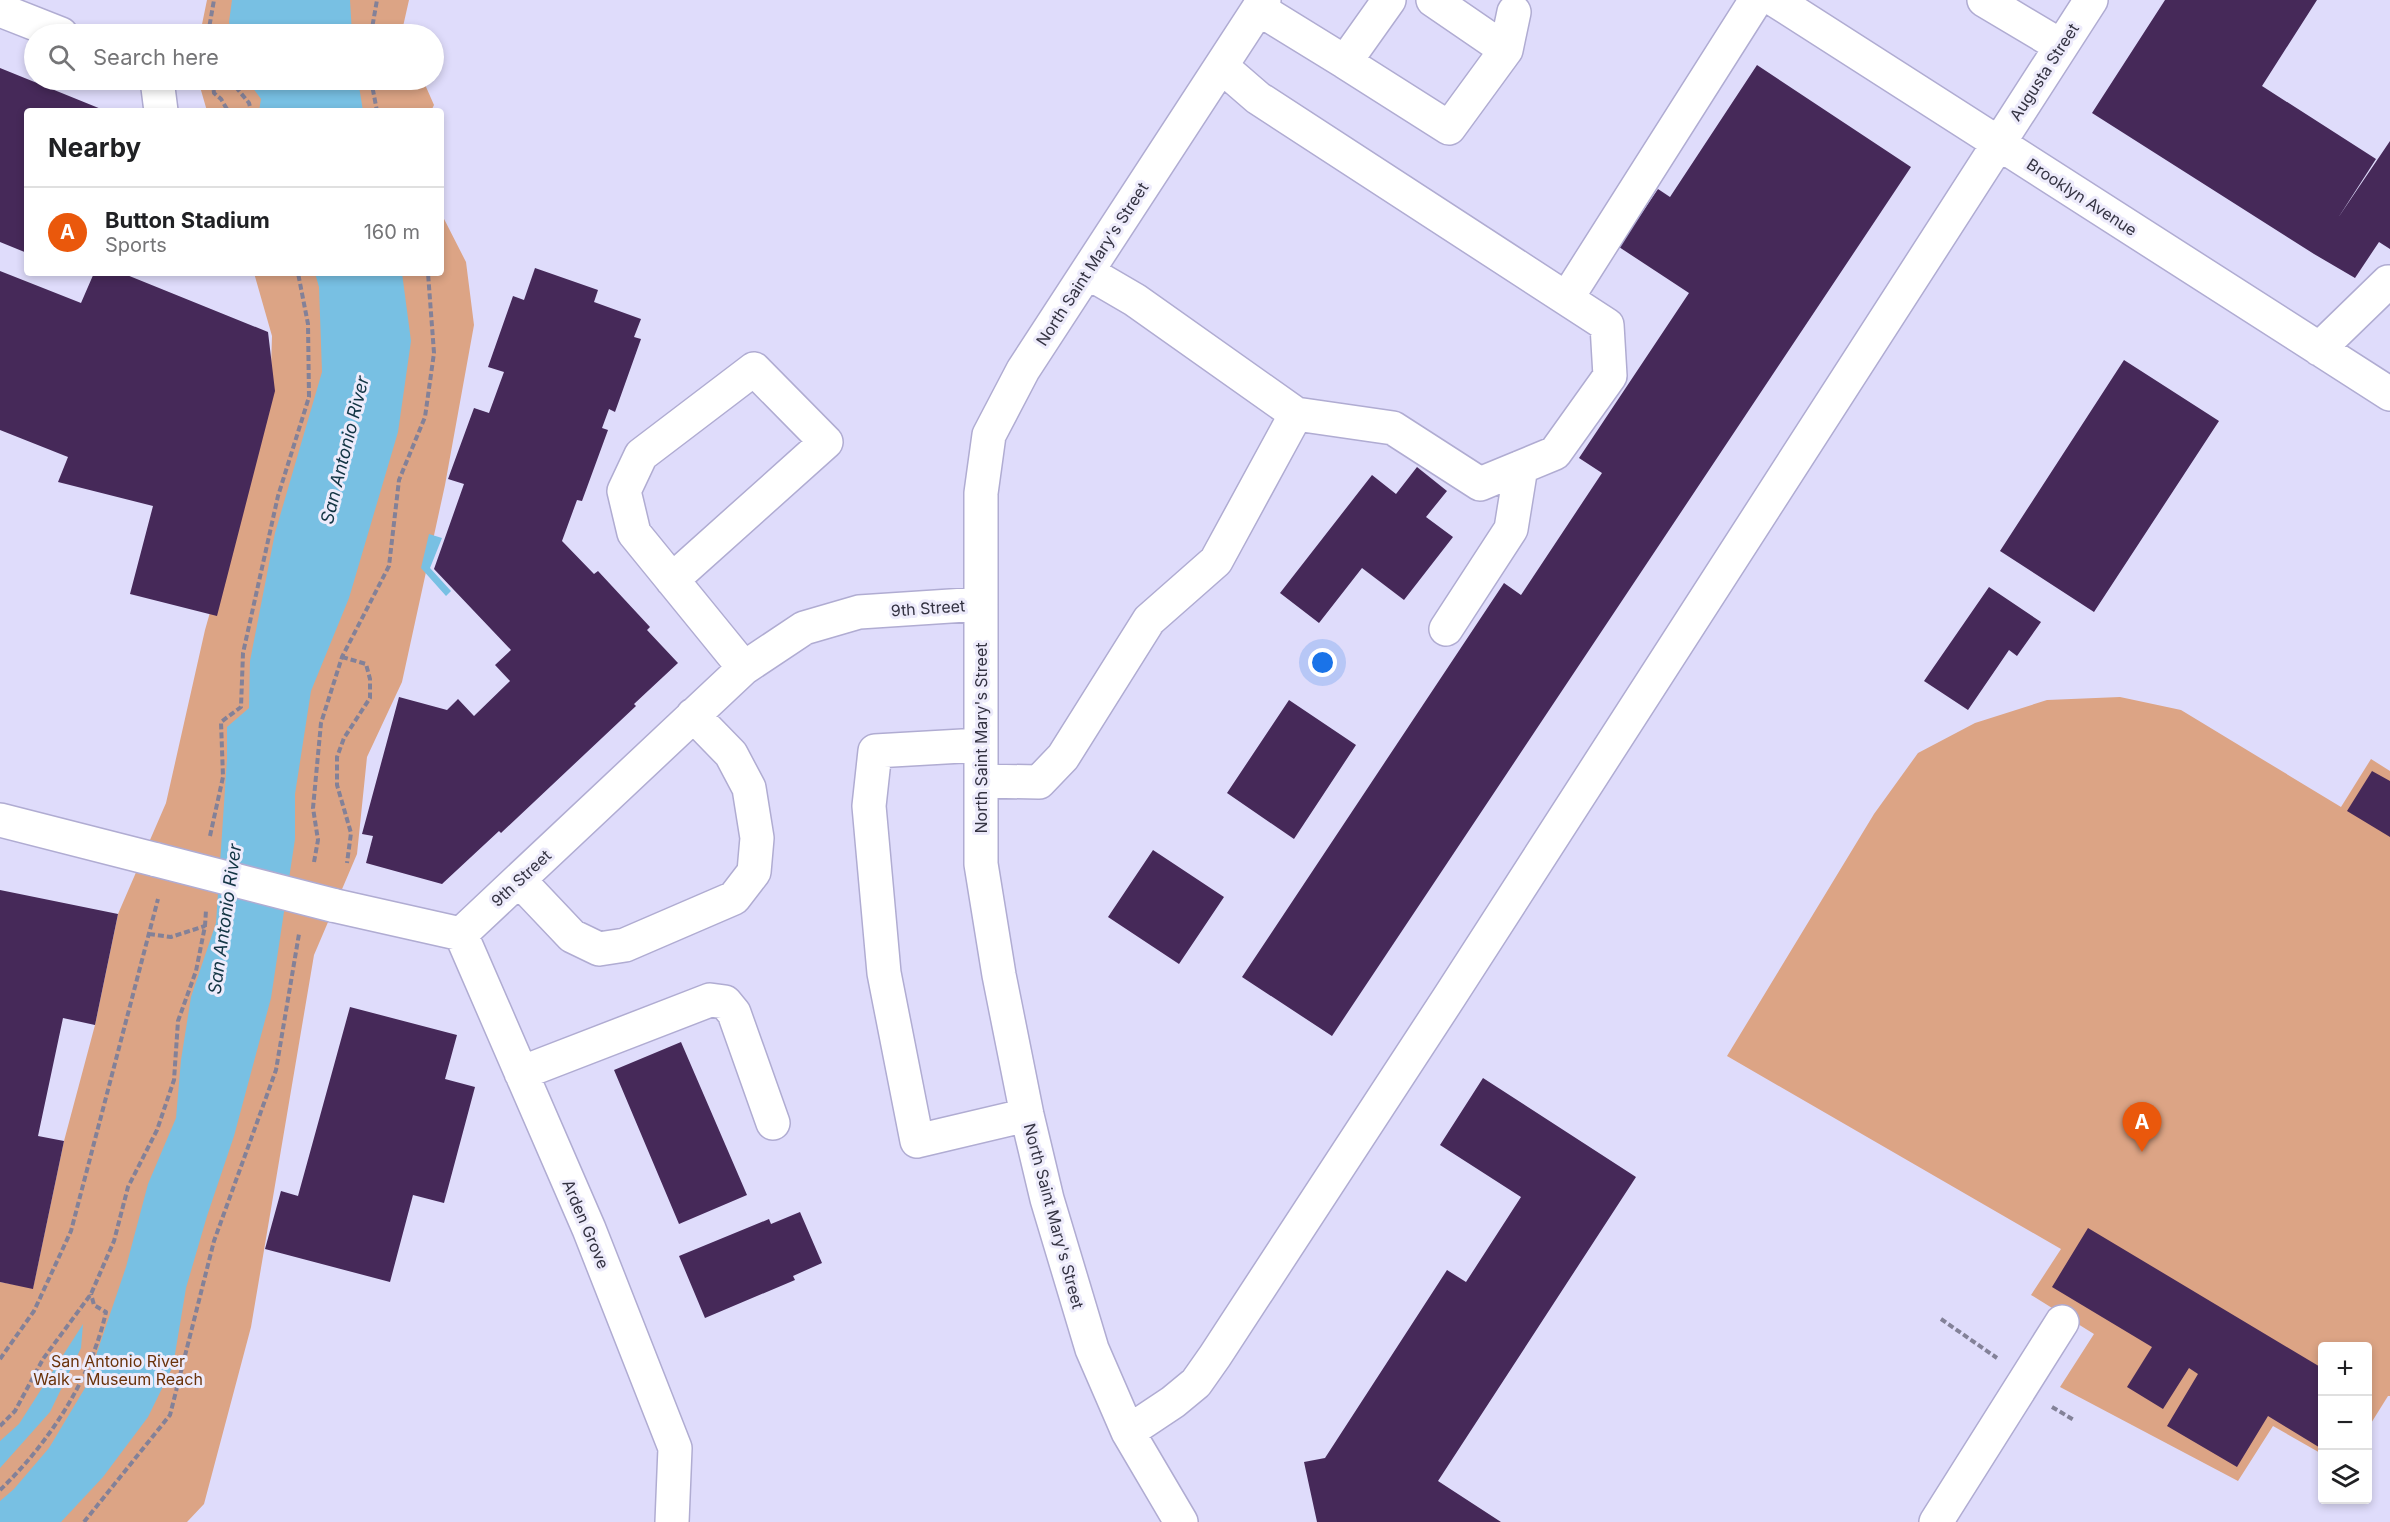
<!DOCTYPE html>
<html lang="en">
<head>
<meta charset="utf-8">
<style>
  :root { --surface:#fff; --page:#f2f2f2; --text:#202124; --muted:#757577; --line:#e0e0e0; --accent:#ea580c }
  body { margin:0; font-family:Inter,sans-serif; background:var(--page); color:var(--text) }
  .controls { position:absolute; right:18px; bottom:18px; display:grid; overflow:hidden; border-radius:6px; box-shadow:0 3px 9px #0003 }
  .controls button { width:54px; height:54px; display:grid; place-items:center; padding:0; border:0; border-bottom:2px solid var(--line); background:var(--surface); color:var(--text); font:30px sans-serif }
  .you { position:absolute; left:1323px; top:663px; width:21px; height:21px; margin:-15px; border:4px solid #fff; border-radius:50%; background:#1a73e8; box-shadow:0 0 0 9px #1a73e833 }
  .badge { display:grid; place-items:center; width:39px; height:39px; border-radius:50%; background:var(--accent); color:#fff; font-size:20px; font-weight:700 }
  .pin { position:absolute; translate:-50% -50px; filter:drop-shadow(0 2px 3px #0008) }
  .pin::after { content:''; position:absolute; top:32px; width:21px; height:18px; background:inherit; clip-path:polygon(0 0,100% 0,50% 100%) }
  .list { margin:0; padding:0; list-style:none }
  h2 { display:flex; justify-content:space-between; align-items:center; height:78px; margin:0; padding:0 24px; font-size:26px }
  h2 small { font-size:20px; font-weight:400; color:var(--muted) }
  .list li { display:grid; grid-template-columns:39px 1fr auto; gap:18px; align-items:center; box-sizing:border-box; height:90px; padding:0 24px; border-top:2px solid var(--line) }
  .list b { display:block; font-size:22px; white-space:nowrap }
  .list p { margin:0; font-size:20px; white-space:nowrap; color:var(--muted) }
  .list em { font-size:20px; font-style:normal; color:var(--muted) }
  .icon { flex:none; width:33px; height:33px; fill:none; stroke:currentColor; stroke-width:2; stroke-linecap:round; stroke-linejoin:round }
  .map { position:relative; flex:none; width:2390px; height:1522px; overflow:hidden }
  .search { position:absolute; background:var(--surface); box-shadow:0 3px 9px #0003; left:24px; top:24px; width:420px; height:66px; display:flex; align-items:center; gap:15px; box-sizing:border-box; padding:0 21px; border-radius:33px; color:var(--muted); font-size:22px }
  .panel { position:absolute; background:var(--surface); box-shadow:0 3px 9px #0003; left:24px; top:108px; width:420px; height:168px; border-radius:6px }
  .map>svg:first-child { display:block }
  .green { fill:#dca485 }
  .water { fill:#78c0e3 }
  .building { fill:#462959 }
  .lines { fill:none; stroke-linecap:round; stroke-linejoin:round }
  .minor-casing { stroke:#b0acd2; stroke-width:36 }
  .path { stroke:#838198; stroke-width:4; stroke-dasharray:6 3; stroke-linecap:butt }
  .minor { stroke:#fff; stroke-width:33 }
  .minor-bridge-casing { stroke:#b0acd2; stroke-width:36; stroke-linecap:butt }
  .minor-bridge { stroke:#fff; stroke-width:33 }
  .labels { text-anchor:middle; stroke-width:6; stroke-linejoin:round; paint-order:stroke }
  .street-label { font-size:16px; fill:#343342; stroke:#edebfb }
  .park-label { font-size:16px; fill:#6a320a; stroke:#edebfb }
  .water-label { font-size:18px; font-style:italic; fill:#133544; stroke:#edebfb }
</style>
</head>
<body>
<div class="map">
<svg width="2390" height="1522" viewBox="0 0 2390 1522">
  <rect width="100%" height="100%" fill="#dfdcfb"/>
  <path class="green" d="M207 0H409L402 31 404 34H200Z
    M198 80H423L434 105 431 111H207Z
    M441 213 466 262 474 325 445 485 402 682 367 757 357 854 314 955 251 1327 204 1504 187 1522H0V1282L33 1288 64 1141 95 1025 118 914 166 803 205 630 270 401 272 336 254 273H441Z
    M2120 697 2181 710 2341 807 2371 759 2390 771V1396H2388L2368 1428V1346H2322V1454L2273 1426 2238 1481 2060 1387 2094 1334 2031 1295 2061 1249 1727 1056 1874 814 1918 753 1975 723 2047 700Z"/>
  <path class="water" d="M232 0H350L352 34H232L229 22Z
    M247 80H358L363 111H259L261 99Z
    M315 273H402L411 341 398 432 349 598 311 691 295 794V839L271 998 234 1136 207 1216 186 1288 173 1366 148 1417 103 1477 61 1522H0V1501L14 1489 49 1448 85 1388 126 1267 148 1184 176 1118 181 1060 191 997 216 923 227 759V727L249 708 250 661 275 533 322 372 319 287Z
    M429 534 442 538 430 568 451 591 446 596 421 568Z
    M83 1324 81 1348 50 1412 0 1468V1441L19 1424Z"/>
  <path class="building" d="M2165 0H2317L2262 86 2376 159 2338 218 2390 141V249L2379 242 2355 278 2314 254 2092 113Z
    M1757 65 1911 167 1332 1036 1242 977 1504 583 1521 595 1602 473 1579 458 1689 293 1619 247 1658 189 1670 197Z
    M0 68 106 111H27V253L0 242Z
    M535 268 598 290 594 302 641 319 634 337 641 339 615 412 609 409 602 428 608 430 582 501 577 500 562 541 594 574 598 571 650 627 647 630 678 663 634 704 636 706 501 833 499 831 442 884 366 863 373 836 362 834 399 697 447 710 458 699 474 716 510 681 495 665 511 650 434 569 464 484 448 479 474 408 489 413 504 372 488 367 513 296 524 300Z
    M0 271 81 303 94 273H122L268 332 275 391 217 616 130 594 153 506 58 482 68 457 0 430Z
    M2124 360 2219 421 2094 612 2000 551Z
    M1417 467 1447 491 1426 517 1453 537 1404 600 1362 568 1319 623 1280 593 1372 475 1396 494Z
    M1989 587 2041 622 2017 656 2009 650 1968 710 1924 681Z
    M1289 700 1356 745 1294 839 1227 793Z
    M2372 771 2390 781V837L2347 811Z
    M1153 850 1224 897 1179 964 1108 917Z
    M0 890 118 914 95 1025 63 1018 38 1136 64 1141 33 1289 0 1282Z
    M350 1007 457 1035 445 1079 475 1087 444 1203 413 1195 390 1282 265 1249 281 1191 298 1196Z
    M681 1042 747 1195 679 1224 614 1070Z
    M1483 1078 1636 1177 1438 1481 1501 1522H1317L1304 1462 1325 1458 1447 1270 1466 1282 1521 1197 1440 1145Z
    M800 1212 822 1263 793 1276 795 1280 705 1318 679 1256 769 1219 771 1224Z
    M2088 1228 2322 1368V1449L2268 1416 2237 1467 2167 1426 2198 1374 2189 1368 2163 1409 2127 1387 2152 1347 2052 1287Z"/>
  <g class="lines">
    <g class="minor-casing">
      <path id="minor" d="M1775 0 2390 394
        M1984 0 2061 46
        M1259 9 1345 62 1389 0
        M0 10 61 34
        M1506 50 1514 12
        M1345 62 1449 128 1506 50 1433 0
        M157 80 161 111
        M1087 272 1135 300 1296 414 1393 428 1480 484 1555 453 1610 376 1607 325 1258 98 1221 66
        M1567 298 1756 0
        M2319 349 2388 282 2390 284
        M672 580 826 442 754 369 641 455 624 491 634 533 744 668
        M1446 629 1511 529 1521 467
        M980 745 875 751 869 806 884 973 917 1141 1027 1115
        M981 781 1039 782 1063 757 1149 620 1216 561 1296 414
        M0 820 157 860
        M519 880 572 936 599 949 625 945 734 898 754 872 757 838 749 788 731 754 693 715
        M332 905 461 934
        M461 934 744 668 804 628 859 612 981 604
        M461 934 589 1229 675 1448 672 1522
        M521 1073 710 1000 725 1002 734 1013 773 1123
        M1128 1432 1173 1402 1196 1383 1215 1356 1450 996 2091 0
        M1181 1522 1128 1432 1092 1349 1047 1199 1027 1115 999 975 981 864V493L989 435 1023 370 1264 0
        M1936 1522 2062 1322"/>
    </g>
    <path class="path" d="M208 34 214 0
      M371 34 377 0
      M225 80 213 85 214 93 221 99 228 111
      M230 80 249 103 251 111
      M371 80 377 111
      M342 657 366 664 370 679V698L344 738 337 757V785L351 833 347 863
      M210 836 223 777 221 722 241 707 243 653 278 496 309 397 308 324 298 273
      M314 862 318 840 313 808 321 723 342 657 389 566 399 480 425 417 434 353 428 273
      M149 934 171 937 205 926
      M1941 1319 1997 1358
      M0 1359 34 1311 71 1231 158 899
      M2052 1407 2074 1420
      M0 1426 15 1411 43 1359 91 1294 114 1241 128 1187 157 1130 174 1080 178 1021 196 971 205 926 206 910
      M0 1490C49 1443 91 1379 106 1312L94 1305 91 1294
      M84 1522 170 1415 214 1241 276 1070 299 934"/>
    <use href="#minor" class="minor"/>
    <g class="minor-bridge-casing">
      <path id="minor-bridge" d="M157 860 332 905"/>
    </g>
    <use href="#minor-bridge" class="minor-bridge"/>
  </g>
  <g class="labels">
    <g class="street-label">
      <text transform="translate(2044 72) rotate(-57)" y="6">Augusta Street</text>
      <text transform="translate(2082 197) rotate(33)" y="6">Brooklyn Avenue</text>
      <text transform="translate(1092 264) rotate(-57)" y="6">North Saint Mary's Street</text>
      <text transform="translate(928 608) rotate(-4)" y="6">9th Street</text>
      <text transform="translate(981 738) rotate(-90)" y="6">North Saint Mary's Street</text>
      <text transform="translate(521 878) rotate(-43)" y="6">9th Street</text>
      <text transform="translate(1054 1216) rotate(75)" y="6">North Saint Mary's Street</text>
      <text transform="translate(586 1224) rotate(67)" y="6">Arden Grove</text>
    </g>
    <g class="park-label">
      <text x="118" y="1367">San Antonio River<tspan x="118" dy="18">Walk - Museum Reach</tspan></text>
    </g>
    <g class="water-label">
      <text transform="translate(345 450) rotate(-76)" y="6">San Antonio River</text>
      <text transform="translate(225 919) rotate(-82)" y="6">San Antonio River</text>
    </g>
  </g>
</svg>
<div class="controls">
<button>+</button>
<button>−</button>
<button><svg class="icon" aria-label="layers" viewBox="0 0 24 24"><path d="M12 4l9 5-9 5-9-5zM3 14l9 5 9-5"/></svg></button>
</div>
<div class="you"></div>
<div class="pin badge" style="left:2142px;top:1152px">A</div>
<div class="search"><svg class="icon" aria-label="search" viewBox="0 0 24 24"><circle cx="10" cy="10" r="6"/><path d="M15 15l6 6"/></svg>Search here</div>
<section class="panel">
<h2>Nearby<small></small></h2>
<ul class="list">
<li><span class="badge">A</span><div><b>Button Stadium</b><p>Sports</p></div><em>160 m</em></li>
</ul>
</section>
</div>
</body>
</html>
